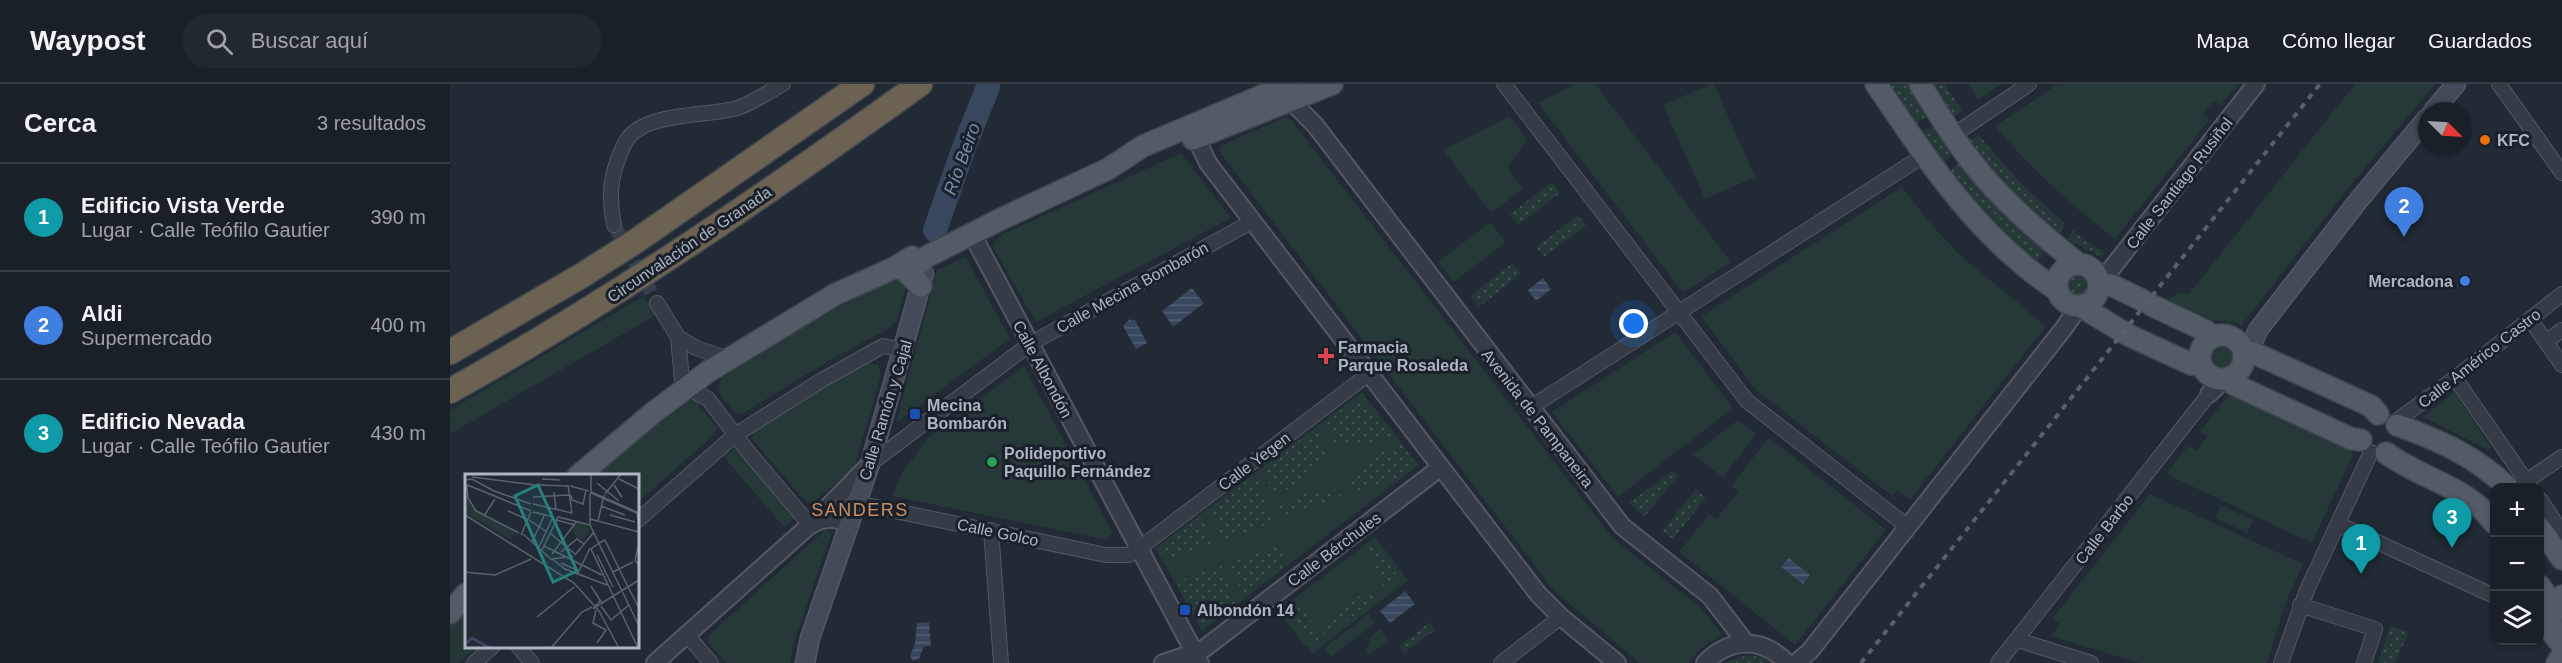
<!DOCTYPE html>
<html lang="es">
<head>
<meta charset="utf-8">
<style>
  :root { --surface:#192028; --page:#222830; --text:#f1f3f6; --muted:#9fa3a8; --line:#373e45; --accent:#8c9099 }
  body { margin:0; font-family:Helvetica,sans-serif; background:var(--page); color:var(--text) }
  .controls { position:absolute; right:18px; bottom:18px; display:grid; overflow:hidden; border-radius:12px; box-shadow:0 2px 4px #0004 }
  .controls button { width:54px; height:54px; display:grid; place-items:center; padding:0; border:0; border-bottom:2px solid var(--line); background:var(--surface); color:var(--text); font:30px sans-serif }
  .compass { position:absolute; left:1968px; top:18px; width:54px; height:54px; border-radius:50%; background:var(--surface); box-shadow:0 2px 4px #0004; rotate:114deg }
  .you { position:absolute; left:1184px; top:240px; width:21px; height:21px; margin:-15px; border:4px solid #fff; border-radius:50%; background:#1a73e8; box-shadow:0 0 0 9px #1a73e833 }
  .badge { display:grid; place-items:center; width:39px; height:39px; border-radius:50%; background:var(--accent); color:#fff; font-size:20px; font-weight:700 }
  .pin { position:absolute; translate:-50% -50px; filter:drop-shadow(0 2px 3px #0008) }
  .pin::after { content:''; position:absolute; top:32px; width:21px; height:18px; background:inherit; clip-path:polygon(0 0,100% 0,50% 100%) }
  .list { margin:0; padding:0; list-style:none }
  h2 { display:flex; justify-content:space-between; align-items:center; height:78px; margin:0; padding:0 24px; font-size:26px }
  h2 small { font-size:20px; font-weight:400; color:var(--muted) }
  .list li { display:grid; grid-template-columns:39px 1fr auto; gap:18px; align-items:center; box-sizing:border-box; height:108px; padding:0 24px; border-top:2px solid var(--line) }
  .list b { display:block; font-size:22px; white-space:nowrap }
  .list p { margin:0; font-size:20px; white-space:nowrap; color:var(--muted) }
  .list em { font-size:20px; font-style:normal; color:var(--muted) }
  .icon { flex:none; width:33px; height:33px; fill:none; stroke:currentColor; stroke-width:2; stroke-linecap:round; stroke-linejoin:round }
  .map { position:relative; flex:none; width:2112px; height:579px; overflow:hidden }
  header { display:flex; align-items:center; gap:36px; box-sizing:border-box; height:84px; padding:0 30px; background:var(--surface); border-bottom:2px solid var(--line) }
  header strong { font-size:28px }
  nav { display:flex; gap:33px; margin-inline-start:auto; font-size:21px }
  .search { width:420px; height:54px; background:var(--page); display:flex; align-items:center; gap:15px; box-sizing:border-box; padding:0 21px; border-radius:33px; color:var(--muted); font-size:22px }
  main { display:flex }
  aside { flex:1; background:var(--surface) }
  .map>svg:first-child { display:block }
  .green { fill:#263838 }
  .garden { fill:url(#garden-dots) }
  .water { fill:url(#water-rules) }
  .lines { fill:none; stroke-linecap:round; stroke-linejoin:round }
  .river { stroke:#38475d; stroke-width:24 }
  .minor-tunnel { stroke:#363f4a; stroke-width:14; stroke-dasharray:14 7; stroke-linecap:butt }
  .minor-casing { stroke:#525964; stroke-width:16 }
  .tertiary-casing { stroke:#525964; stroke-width:20 }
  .secondary-casing { stroke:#525964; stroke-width:21 }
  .primary-casing { stroke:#3e454f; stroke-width:24 }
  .motorway-casing { stroke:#3f4650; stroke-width:27 }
  .minor { stroke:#353c46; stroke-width:14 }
  .tertiary { stroke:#353c46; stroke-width:16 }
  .secondary { stroke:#434b58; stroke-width:18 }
  .primary { stroke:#535b66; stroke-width:21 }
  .motorway { stroke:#6b6252; stroke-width:24 }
  .rail { stroke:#57606d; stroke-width:4; stroke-dasharray:6 6; stroke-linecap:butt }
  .food-dot { fill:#e8710a; stroke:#1a212a; stroke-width:2 }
  .shop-dot { fill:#3f7fe0; stroke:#1a212a; stroke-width:2 }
  .health-dot { fill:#e0444e; stroke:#1a212a; stroke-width:2 }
  .transit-dot { fill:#1a4fb4; stroke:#1a212a; stroke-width:2 }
  .leisure-dot { fill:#2e9e5b; stroke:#1a212a; stroke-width:2 }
  .labels { text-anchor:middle; stroke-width:6; stroke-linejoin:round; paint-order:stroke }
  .poi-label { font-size:16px; font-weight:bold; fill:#afb6c3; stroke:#1a212a; text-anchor:start }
  .street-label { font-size:16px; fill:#afb6c3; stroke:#1a212a }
  .water-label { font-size:18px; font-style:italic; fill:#798da9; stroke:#1a212a }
  .neighbourhood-label { font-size:18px; letter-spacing:1.5px; fill:#ca9062; stroke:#1a212a }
  .inset-river { fill:none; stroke:#38475d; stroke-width:3 }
  .inset-road { fill:none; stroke:#5a626e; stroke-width:1.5 }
  .view { fill:#27807b; fill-opacity:0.15; stroke:#27807b; stroke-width:3 }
  .inset-edge { fill:none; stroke:#afb6c3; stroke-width:3 }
</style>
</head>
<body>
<header>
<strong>Waypost</strong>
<div class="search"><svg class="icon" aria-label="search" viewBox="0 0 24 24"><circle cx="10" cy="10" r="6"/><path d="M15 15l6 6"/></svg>Buscar aquí</div>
<nav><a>Mapa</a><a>Cómo llegar</a><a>Guardados</a></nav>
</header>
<main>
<aside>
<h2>Cerca<small>3 resultados</small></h2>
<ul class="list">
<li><span class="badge" style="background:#0f9aa8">1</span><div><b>Edificio Vista Verde</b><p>Lugar · Calle Teófilo Gautier</p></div><em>390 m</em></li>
<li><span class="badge" style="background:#3f7fe0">2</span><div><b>Aldi</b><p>Supermercado</p></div><em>400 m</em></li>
<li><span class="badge" style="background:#0f9aa8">3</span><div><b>Edificio Nevada</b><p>Lugar · Calle Teófilo Gautier</p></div><em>430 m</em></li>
</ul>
</aside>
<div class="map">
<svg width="2112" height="579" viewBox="0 0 2112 579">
  <defs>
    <pattern id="garden-dots" width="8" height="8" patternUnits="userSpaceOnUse" patternTransform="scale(1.5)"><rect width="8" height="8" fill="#263838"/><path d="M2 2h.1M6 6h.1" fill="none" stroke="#435353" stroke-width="1.8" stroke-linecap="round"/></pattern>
    <pattern id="water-rules" width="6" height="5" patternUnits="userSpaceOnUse" patternTransform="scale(1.5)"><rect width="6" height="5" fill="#38475d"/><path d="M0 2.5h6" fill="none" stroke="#525f73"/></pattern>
  </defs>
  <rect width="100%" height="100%" fill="#212a35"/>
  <path class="green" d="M1125 0H1145L1281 178 1233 209 1088 19Z
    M1261 0H1264L1305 93 1255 115 1213 21Z
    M1518 0H1552L1528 16Z
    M1608 0H1788L1770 22 1763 17 1753 30 1759 36 1665 155C1620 120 1582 86 1545 42Z
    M1905 0H1985L1896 107 1791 242 1784 238 1764 237 1717 216 1729 209 1739 210Z
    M838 32 1163 454 1251 524 1272 550 1248 567 1239 579H1190L1104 507 769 67 770 62Z
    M1060 32 1077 56 1057 84 1073 105 1041 129 993 66Z
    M731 69 781 134 586 238 543 164 545 157 551 151Z
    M1452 103 1480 139 1511 172 1596 242 1460 416 1447 406 1442 412 1306 306 1251 232Z
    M1040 138 1056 158 1004 198 988 178Z
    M516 173 560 255 448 337 447 335 487 186Z
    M441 195 452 196 456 202 447 237 438 245 375 279 292 330 284 328 267 306 271 294 328 256Z
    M194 212 206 231 0 350V326Z
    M1225 248 1283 324 1168 413 1102 328Z
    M1762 273a10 10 0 1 1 20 0a10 10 0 1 1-20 0Z
    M419 278 428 281 431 291 406 377 401 386 364 418 357 419 302 355 303 348 359 312Z
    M574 282 663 449 657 456 442 412 453 387 479 353Z
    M912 308 969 381 752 547 705 464Z
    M2004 308 2041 363 2038 366 1973 333Z
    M1779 311 1902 367 1903 371 1862 459 1716 390 1738 362 1747 366 1757 353 1750 347Z
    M238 316H245L267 343 265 350 188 418V392H145L182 359Z
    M1288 336 1306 350 1273 393 1243 371Z
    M1319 353 1436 446 1345 561 1229 468 1259 430 1266 435 1288 408 1281 402Z
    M283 365H287L345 434 334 443 273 372Z
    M1700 410 1853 480 1834 523 1817 579H1689L1601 552 1610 540 1602 535Z
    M1771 421 1803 436 1797 449 1765 434Z
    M374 447H379L381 451 343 561 340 579H276L258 558 259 551Z
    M925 453 958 496 862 570 828 527Z
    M16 530V562L27 563 8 579H0V542L10 531Z
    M918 530 925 539 881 573 874 564Z
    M930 545 938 557 920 571 916 567 921 552Z"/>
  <path class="garden" d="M1437 0H1462L1481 31 1462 42Z
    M1483 0H1495L1512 27 1504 33Z
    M1486 40 1504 70 1490 81 1469 49Z
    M1529 51C1555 84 1584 113 1616 140L1609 149C1576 121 1547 91 1520 57Z
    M1510 78 1597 165 1586 179 1558 156 1496 89Z
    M1102 98 1110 109 1068 141 1060 130Z
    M1128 131 1136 142 1094 173 1086 163Z
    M1623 147 1654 169 1651 173 1617 155Z
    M1062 179 1071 190 1029 223 1020 212Z
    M1619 201a10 10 0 1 1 20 0a10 10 0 1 1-20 0Z
    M912 311 942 351 930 357 885 362 876 338Z
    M867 343 876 369C864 381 841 415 822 406L813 384Z
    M947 360H951L966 380 951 392 901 409 897 399 907 392 918 371 938 367Z
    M1222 387 1228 392 1194 433 1179 419Z
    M805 391 823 438 773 456 761 424Z
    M887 405 892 412 831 434 827 420 840 417 859 406 868 408Z
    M1246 405 1256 414 1223 455 1212 447Z
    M753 431 761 460 715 476 708 464Z
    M830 460 837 480 793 512 780 477Z
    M925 460 950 496 936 507 917 466Z
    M771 481 784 519 752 543 727 498Z
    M923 502 928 513 875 554 871 542Z
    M853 516 869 558 863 563 836 528Z
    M980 538 985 546 954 569 949 562Z
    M1940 542 1959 548 1945 579H1928Z
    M1297 571 1310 573 1321 579H1274Z"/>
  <path class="water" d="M1093 194 1101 205 1086 217 1078 206Z
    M742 204 754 219 723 243 712 227Z
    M680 235 682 237 685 236 697 259 686 265 673 242Z
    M1339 474 1360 491 1353 500 1331 483Z
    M955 507 965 520 940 539 930 527Z
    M479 538 481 562H474L469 575 463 577 460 572 465 559 467 539Z"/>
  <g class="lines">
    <path class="river" d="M485 146 516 58 538 3"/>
    <path class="minor-tunnel" d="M164 141 207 219"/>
    <g class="minor-casing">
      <path id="minor" d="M1054 0 1297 317 1458 443
        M2049 0 2112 89
        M1502 52 1579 0
        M164 141C160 118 159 101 167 78 170 70 173 60 179 53 199 29 254 32 284 25 300 21 318 8 333 0
        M207 219 228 253 232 296 236 303 258 315 300 370 360 441
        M2080 235 2112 281
        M228 253 246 264 279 275
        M2096 258 2112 246
        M2005 294 2081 404
        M1081 323 1473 72
        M1945 338 2005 294 2112 210
        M420 380 580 260 803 137
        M2069 402 2112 373
        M2090 415 2109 444 2101 460
        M407 419 656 471H679L695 460 920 289
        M188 436 285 351 372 296 433 262 453 266
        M1888 440 2044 512
        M541 446 551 579
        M1850 521 1925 545 1914 579
        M237 551 261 579
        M1568 554 1574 558 1641 579
        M68 562 82 579
        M24 579 43 562
        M1051 579 1111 533
        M1548 579 1759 310
        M1831 579 1857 506 1921 368"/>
    </g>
    <g class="tertiary-casing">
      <path id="tertiary" d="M841 17 865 41 1172 442 1260 512 1296 559
        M746 54 758 79 1088 510 1111 533 1167 579
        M522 150 750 579
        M1649 195 1658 189 1806 0
        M1759 310 1773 296
        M361 441C375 433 384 434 400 439
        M205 579 360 441 420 380
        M713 579 744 569 755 564 991 383
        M1255 579C1280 553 1313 553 1337 579
        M1346 579 1360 567 1614 244 1623 231 1624 222"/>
    </g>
    <g class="secondary-casing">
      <path id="secondary" d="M1983 27 2006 0
        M1793 266 1803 258 1808 246 1908 117 1977 34
        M355 579 360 554 420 380 474 190"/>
    </g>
    <g class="primary-casing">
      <path id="primary" d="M1426 0C1478 77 1528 154 1607 206
        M1470 0C1486 26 1502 53 1521 77 1551 116 1589 148 1627 179
        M743 55 882 0
        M1607 201a21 21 0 1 1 42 0a21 21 0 1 1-42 0Z
        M444 184 453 185 471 202
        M453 185 470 179 476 173 549 136 658 85 693 62 840 0
        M1649 200 1661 201 1692 216
        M1701 221 1754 246 1763 252
        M1630 222 1678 251 1741 280 1751 281
        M1750 273a22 22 0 1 1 44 0a22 22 0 1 1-44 0Z
        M1794 269H1803L1815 274 1921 322 1928 330
        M1778 295 1785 301 1902 355 1911 356
        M1947 341C1988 356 2026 372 2058 404
        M1936 369C1971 395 2017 402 2044 439
        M128 392 204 328 259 287 386 210 444 184 462 173
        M2090 444 2112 475
        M2090 502 2104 523
        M2112 512C2098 525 2097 548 2112 560
        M0 529 16 510
        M2107 579 2112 571"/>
    </g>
    <g class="motorway-casing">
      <path id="motorway" d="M0 268 131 192 186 157 412 0
        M0 307C164 216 318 109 470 0"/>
    </g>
    <use href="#minor" class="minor"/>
    <use href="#tertiary" class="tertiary"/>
    <use href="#secondary" class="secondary"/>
    <use href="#primary" class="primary"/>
    <use href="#motorway" class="motorway"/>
    <path class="rail" d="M1411 579 1870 0"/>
  </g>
  <circle class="food-dot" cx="2035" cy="56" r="6"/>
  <circle class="shop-dot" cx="2015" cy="197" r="6"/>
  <path class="health-dot" d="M873 263h6v6h6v6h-6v6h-6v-6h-6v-6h6z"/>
  <g class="transit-dot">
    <rect x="459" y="324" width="12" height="12" rx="3"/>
    <rect x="729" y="520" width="12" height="12" rx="3"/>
  </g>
  <circle class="leisure-dot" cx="542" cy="378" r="6"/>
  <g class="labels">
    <g class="poi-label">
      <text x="2047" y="62">KFC</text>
      <text x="2003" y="203" text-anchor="end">Mercadona</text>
      <text x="888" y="269">Farmacia<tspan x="888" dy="18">Parque Rosaleda</tspan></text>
      <text x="477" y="327">Mecina<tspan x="477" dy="18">Bombarón</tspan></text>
      <text x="554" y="375">Polideportivo<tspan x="554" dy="18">Paquillo Fernández</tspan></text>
      <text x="747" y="532">Albondón 14</text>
    </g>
    <g class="street-label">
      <text transform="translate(1729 99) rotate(-52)" y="6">Calle Santiago Rusiñol</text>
      <text transform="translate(239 160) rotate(-34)" y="6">Circunvalación de Granada</text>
      <text transform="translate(682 203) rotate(-29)" y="6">Calle Mecina Bombarón</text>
      <text transform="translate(2029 274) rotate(-38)" y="6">Calle Américo Castro</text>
      <text transform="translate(593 285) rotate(62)" y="6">Calle Albondón</text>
      <text transform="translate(435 326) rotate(-73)" y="6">Calle Ramón y Cajal</text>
      <text transform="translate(1088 334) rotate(52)" y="6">Avenida de Pampaneira</text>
      <text transform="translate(804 377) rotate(-37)" y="6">Calle Yegen</text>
      <text transform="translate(1654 445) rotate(-52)" y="6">Calle Barbo</text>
      <text transform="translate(548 448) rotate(12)" y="6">Calle Golco</text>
      <text transform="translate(884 465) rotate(-37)" y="6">Calle Bérchules</text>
    </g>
    <g class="water-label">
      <text transform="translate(512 75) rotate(-70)" y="6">Río Beiro</text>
    </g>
    <g class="neighbourhood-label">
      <text x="410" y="432">SANDERS</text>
    </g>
  </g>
  <g transform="translate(15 390)">
    <rect width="174" height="174" fill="#212a35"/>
    <path d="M0 11V22L7 33 51 59 46 65 0 39ZM108 57a8 8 0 1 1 16 0a8 8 0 1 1-16 0Z" fill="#263838"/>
    <path class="inset-river" d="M0 170 7 164 25 174"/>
    <path class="inset-road" d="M126 0V18L172 38 174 59M7 3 70 11M77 5 95 6M154 5 174 15M0 6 7 5 29 17 66 30M132 9 154 27M0 10 66 37M73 11 103 12M149 11 156 22 157 23 149 11M2 12 3 24 11 37 54 59M105 12 124 17M89 18 91 36M125 19V51L174 152M126 19 174 40M140 20 156 0M106 21 107 26 118 30 121 16M68 23 104 21M68 30 107 39 103 11M136 32 160 41M43 37 63 46M68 38 89 43M0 41 109 109 134 137 154 174M145 41 170 48M19 42 30 25M125 45 174 58M64 46 82 58M91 46 110 51M133 47 139 21M58 60 87 86M86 60 110 80M56 61 66 38M67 68 80 40M134 69 126 75 173 174M134 69 140 66 164 115M174 69 170 86 174 91M79 72 137 101M74 73 88 43M77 76 93 43 125 51M96 78 112 65 119 70M87 80 112 47M110 81 129 58M132 81 148 113M87 85 100 95 142 111M87 85 108 82M96 89 114 97M0 98 30 101 66 85M148 98 168 88M113 99 125 74M126 112 137 129 128 135 135 127M164 115 174 134M137 129 174 106M136 132 146 146 164 131M131 136 128 149 141 156 132 169M72 143 109 113M86 174 117 138 127 133"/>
    <path class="view" d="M73 11 112 97 88 108 50 22Z"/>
    <rect width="174" height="174" class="inset-edge"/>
  </g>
</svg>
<div class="controls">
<button>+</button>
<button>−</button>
<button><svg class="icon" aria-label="layers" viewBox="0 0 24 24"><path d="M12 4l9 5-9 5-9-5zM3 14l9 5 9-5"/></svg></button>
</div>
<svg class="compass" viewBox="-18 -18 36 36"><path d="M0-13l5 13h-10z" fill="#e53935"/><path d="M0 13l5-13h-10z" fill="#9fa3a8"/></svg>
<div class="you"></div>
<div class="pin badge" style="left:1911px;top:490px;background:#0f9aa8">1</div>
<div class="pin badge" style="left:1954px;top:153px;background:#3f7fe0">2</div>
<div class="pin badge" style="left:2002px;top:464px;background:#0f9aa8">3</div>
</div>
</main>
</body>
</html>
